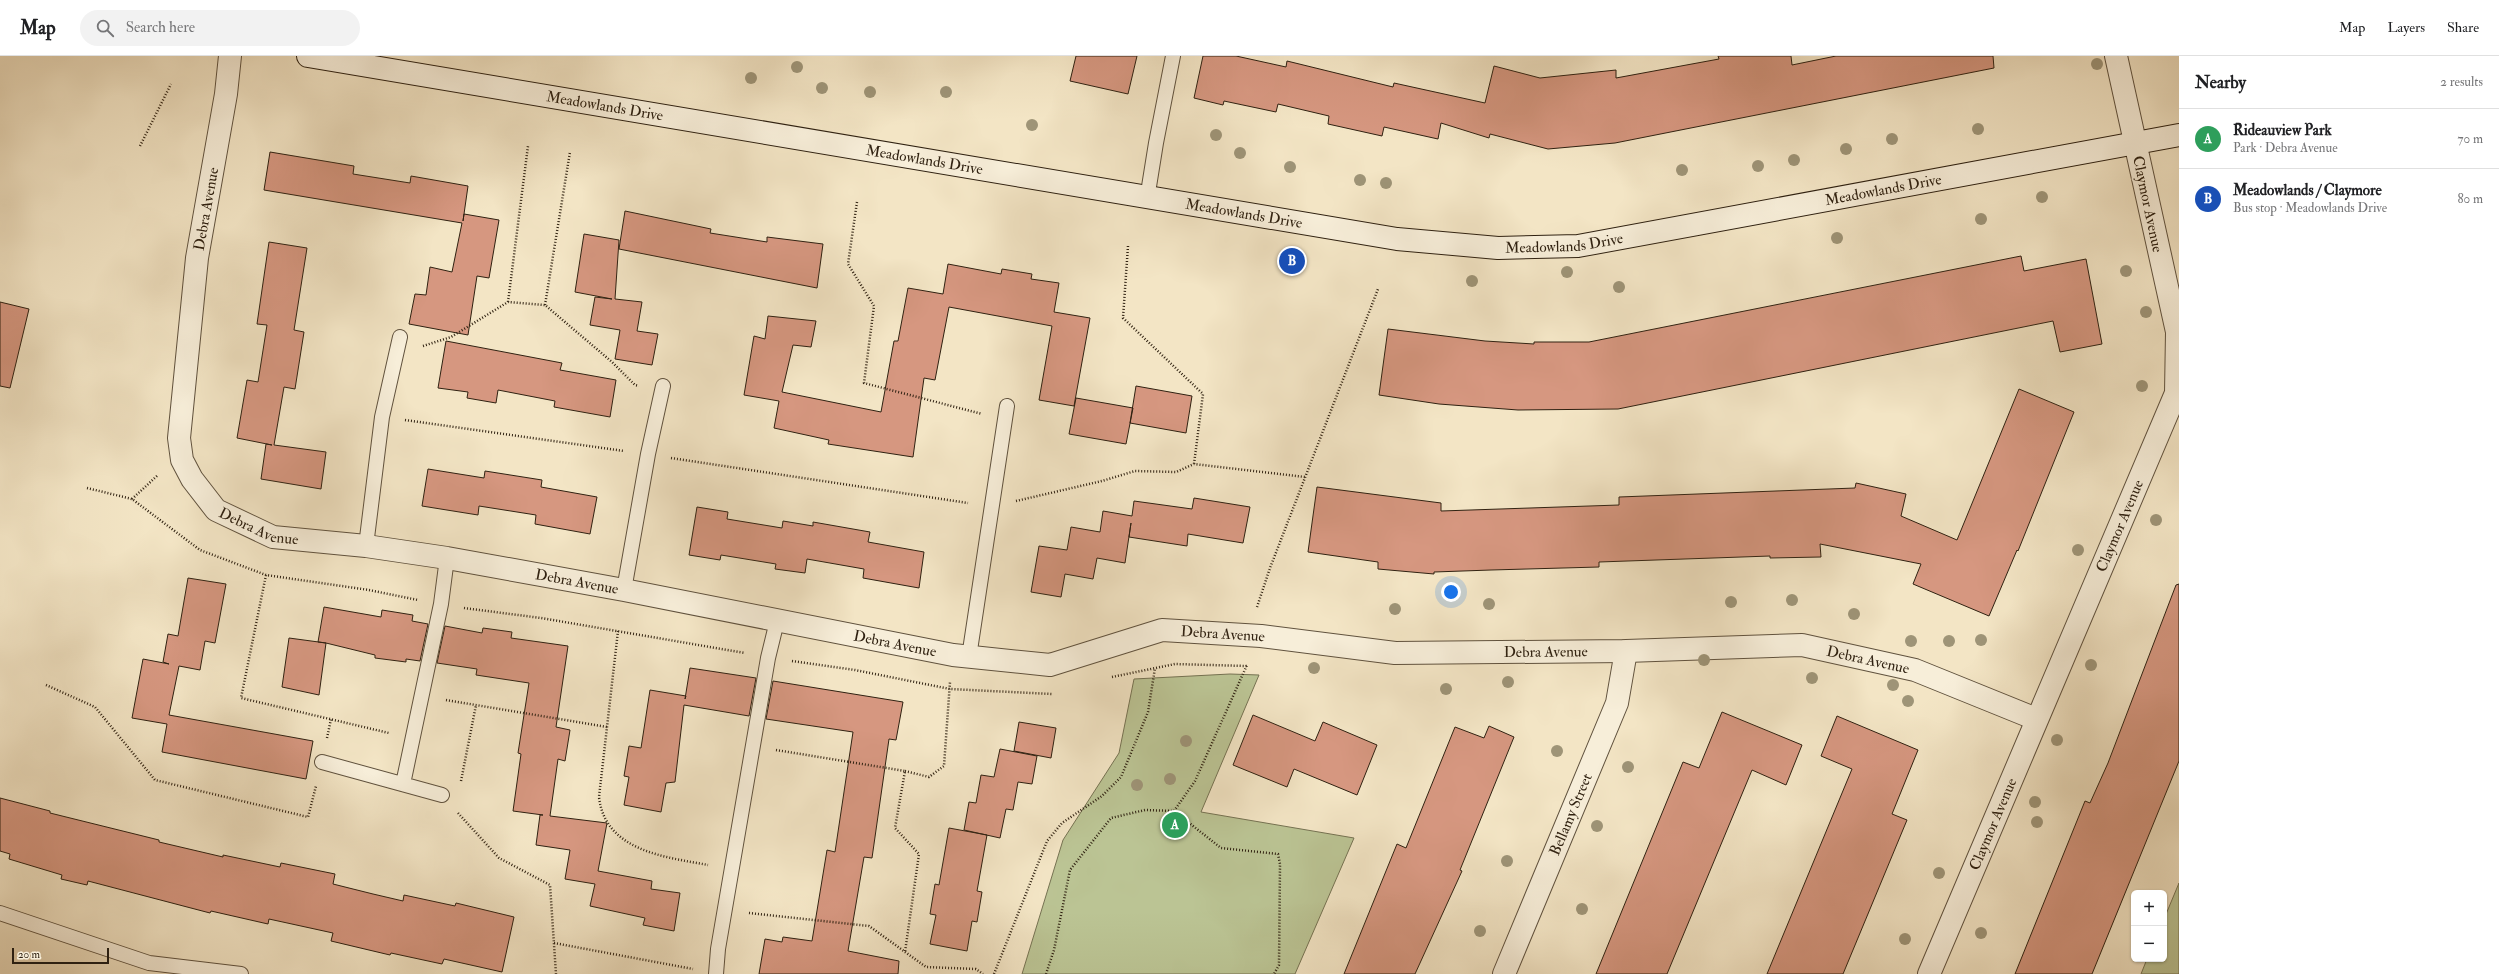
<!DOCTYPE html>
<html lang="en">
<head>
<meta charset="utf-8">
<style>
  :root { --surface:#fff; --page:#f2f2f2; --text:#202124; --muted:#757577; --line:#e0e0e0; --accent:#8f2418 }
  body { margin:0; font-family:"IM FELL Double Pica",serif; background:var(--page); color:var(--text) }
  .controls { position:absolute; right:12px; bottom:12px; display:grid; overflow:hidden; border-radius:6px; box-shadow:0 1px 3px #0004 }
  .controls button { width:36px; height:36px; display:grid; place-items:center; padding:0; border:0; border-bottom:1px solid var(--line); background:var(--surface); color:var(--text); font:20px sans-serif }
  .scale { position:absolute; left:12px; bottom:10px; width:97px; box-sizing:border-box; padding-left:4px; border:2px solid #2f2111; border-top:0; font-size:11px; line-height:14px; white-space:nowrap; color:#2f2111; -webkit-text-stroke:3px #f7eed9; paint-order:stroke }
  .you { position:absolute; left:1451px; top:536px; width:14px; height:14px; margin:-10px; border:3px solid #fff; border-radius:50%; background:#1a73e8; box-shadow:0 0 0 6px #1a73e833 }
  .badge { display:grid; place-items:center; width:26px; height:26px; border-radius:50%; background:var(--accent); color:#fff; font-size:13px; font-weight:700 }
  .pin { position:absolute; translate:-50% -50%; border:2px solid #fff; box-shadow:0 1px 4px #0006 }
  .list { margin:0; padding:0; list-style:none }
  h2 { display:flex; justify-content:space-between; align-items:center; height:52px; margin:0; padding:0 16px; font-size:17px }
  h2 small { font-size:13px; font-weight:400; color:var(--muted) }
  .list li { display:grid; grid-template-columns:26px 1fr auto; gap:12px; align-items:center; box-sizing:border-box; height:60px; padding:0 16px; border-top:1px solid var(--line) }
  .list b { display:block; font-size:15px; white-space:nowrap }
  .list p { margin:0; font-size:13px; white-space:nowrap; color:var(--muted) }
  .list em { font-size:13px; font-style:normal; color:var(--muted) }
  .icon { flex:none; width:22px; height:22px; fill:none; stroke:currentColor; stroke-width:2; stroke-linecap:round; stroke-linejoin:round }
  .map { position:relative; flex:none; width:2179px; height:918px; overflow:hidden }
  header { display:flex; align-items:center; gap:24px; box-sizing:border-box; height:56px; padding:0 20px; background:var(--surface); border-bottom:1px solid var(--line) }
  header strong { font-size:19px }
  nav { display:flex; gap:22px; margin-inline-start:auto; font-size:14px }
  .search { width:280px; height:36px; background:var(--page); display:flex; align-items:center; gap:10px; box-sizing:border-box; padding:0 14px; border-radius:22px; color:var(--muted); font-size:15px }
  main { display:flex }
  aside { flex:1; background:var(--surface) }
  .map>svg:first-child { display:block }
  .green { fill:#bbc494; stroke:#757252 }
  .building { fill:#d69780; stroke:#2f2111 }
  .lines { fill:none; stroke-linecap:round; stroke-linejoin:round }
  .service-casing { stroke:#60523e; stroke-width:16 }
  .minor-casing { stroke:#60523e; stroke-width:24 }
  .secondary-casing { stroke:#2f2111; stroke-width:24 }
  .path { stroke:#2f2111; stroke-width:2.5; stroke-dasharray:1 2; stroke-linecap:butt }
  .service { stroke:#f7eed9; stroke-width:14 }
  .minor { stroke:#f7eed9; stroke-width:22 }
  .secondary { stroke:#f7eed9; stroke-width:22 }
  .tree { fill:#9e9477 }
  .labels { text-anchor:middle; stroke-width:3.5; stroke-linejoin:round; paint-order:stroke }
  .street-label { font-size:15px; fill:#2f2111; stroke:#f7eed9 }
</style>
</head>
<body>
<header>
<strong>Map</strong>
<div class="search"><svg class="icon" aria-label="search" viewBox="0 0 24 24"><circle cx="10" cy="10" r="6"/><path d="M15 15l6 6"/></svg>Search here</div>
<nav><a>Map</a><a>Layers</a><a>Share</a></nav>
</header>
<main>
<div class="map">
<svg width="2179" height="918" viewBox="0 0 2179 918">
  <rect width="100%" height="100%" fill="#f3e5c5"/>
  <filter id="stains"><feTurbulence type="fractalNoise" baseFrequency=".005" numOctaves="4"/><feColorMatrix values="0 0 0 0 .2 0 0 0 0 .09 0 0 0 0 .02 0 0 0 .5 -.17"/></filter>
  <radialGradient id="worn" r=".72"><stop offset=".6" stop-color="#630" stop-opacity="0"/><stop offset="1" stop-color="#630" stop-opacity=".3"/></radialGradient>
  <path class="green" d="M1230 618 1259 619 1201 756 1354 782 1295 918H1022L1063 784 1119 697 1134 623Z
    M2179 827V918H2141L2147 903H2164V863Z"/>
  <path class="building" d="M1076 0H1137L1128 38 1070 25Z
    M1203 0H1236L1286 11 1287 5 1393 31 1394 27 1485 47 1494 10 1540 22 1616 14V22L1719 3 1718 0H1791L1792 9 1836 0H1993L1994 12 1615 87 1548 93 1490 78 1489 82 1441 67 1438 83 1384 71 1382 80 1328 68 1329 60 1278 48 1276 56 1224 45 1223 49 1194 42Z
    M270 96 354 110 353 118 410 127 411 120 468 130 463 165 464 158 499 164 489 222 477 220 468 279 409 268 415 238 426 239 430 211 452 216 462 167 264 134Z
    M625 155 711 173 710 177 767 186V181L823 188 817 232 619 193Z
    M584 178 619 184 615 243 642 246 637 275 658 278 652 309 615 303 620 274 590 269 595 241 612 243 575 236Z
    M269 186 307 192 294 274 304 276 295 333 284 331 274 389 326 396 321 433 261 423 266 388 272 389 237 382 247 324 258 326 267 269 257 268Z
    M2021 200 2024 215 2086 203 2102 288 2060 296 2053 265 1618 353 1518 354 1439 348 1379 339 1388 273 1485 285 1534 288V286H1589Z
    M948 208 1001 218 1002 213 1032 218 1031 223 1059 227 1054 256 1090 262 1074 350 1039 344 1052 270 949 251 935 324 924 322 913 401 828 388 829 384 774 372 779 345 744 339 754 280 765 283 768 260 816 265 811 291 793 289 782 336 881 356 894 285H898L908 232 943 238Z
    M0 246 29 253 10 332 0 330Z
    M446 285 562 307 560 314 616 324 610 361 554 351 555 345 498 334 496 347 467 342 468 336 438 332Z
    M1136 330 1192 340 1186 377 1130 367Z
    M2019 333 2074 356 2018 495 2017 494 1989 560 1913 528 1921 508 1820 488 1821 501 1770 502V500L1599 506V511L1491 514 1434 516V518L1378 513V506L1308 496 1317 431 1441 447V455L1619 449V441L1855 432 1856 427 1906 438 1901 460 1957 484Z
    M1076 342 1133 352 1126 388 1069 378Z
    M428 413 484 422 485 415 542 424 541 431 597 441 590 478 535 468 536 459 479 450 478 459 422 450Z
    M1194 442 1250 451 1243 487 1188 478 1187 490 1129 481 1131 467 1125 507 1097 502 1093 523 1065 518 1061 541 1031 536 1039 490 1067 494 1071 471 1100 476 1103 455 1132 460 1134 445 1192 453Z
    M697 451 728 456 727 463 782 472 783 465 813 470V466L870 476 868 486 924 496 919 532 863 522 864 513 807 503 805 517 775 513 776 508 721 499 720 504 689 499Z
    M188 522 226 528 215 587 205 585 200 614 179 610 169 659 313 685 306 723 162 696 167 668 132 662 143 603 169 608 163 606 168 578 178 580Z
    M2179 528V705L2092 918H2015L2085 745 2090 747 2108 707 2176 529Z
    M324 551 381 561 382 554 413 559 412 565 428 568 420 605 406 603V606L375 602V599L326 587 319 639 282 631 289 582 326 587 318 586Z
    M445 570 482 577 483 572 512 576 511 582 568 590 556 671 570 674 565 705 558 703 550 760 607 767 598 815 652 825 651 833 680 837 674 875 643 869 645 862 590 850 595 828 565 823 570 794 536 789 540 759H543L513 755 521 698 518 697 529 627 476 619 477 613 437 607Z
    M690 612 756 622 749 660 684 649 675 726 666 727 661 756 624 749 629 721 624 720 629 690 641 692 650 634 686 640 685 643Z
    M773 625 903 646 896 684 889 683 872 802 864 801 848 895 899 905 898 918H759L765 883 782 886 783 881 812 885 827 794 835 796 853 676 766 663Z
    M1722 656 1802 689 1786 729 1752 714 1667 918H1596L1683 706 1699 712Z
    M1253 659 1315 685 1323 666 1377 689 1357 739 1294 713 1287 731 1233 709Z
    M1837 660 1918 694 1892 758 1907 764 1843 918H1767L1852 713 1821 700Z
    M1019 666 1056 672 1051 702 1014 695Z
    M1489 670 1514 681 1460 814 1462 815 1415 918H1344L1397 788 1406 792 1455 671 1484 682Z
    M1000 693 1037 700 1032 728 1018 726 1013 754 1006 753 1000 782 964 774 969 746 976 747 981 719 994 721Z
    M0 742 50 755V757L159 784V786L223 801V799L280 811 281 807 335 818 333 828 373 838 403 845 404 839 455 850 456 847 514 861 502 916 444 903 442 908 391 897 390 899 331 885 333 877 269 863 268 868 211 855 210 857 88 825 87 829 61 823 62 819 9 803 10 798 0 795Z
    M949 772 987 779 977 835 982 836 977 866 972 865 967 895 930 888 936 859 930 858 935 828 939 829Z"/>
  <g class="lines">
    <g class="service-casing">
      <path id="service" d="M1147 143 1156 87 1173 0
        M366 490 382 361 400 281
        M624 534 648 398 663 330
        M969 601 1007 350
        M322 706 442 739
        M403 728 441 548 447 502
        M0 857 149 907 241 918
        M716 918 718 893 768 602 777 565"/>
    </g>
    <g class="minor-casing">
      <g id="minor">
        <path id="s1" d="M230 0 226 38 197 202 179 382 182 404 192 423 216 454 273 481 366 490 447 502 624 534 953 599 1050 609 1162 574 1261 580 1395 597 1626 595 1802 589 1915 614 2036 663"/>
        <path id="s2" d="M1504 918 1617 647 1626 595"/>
        <path id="s3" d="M1929 918 2176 337 2177 276 2116 0"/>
      </g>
    </g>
    <g class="secondary-casing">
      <g id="secondary">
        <path id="s4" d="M308 0 1397 183 1498 192 1578 190 2179 79"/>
      </g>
    </g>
    <path class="path" d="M140 90 171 28
      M857 146 848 208 874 250 864 327 982 358
      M1128 190 1123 262 1203 338 1194 408
      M508 246 528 90
      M545 249 570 96
      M423 290 451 281 508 246 545 249 612 306 635 329 639 330
      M405 364 624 395
      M671 402 968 447
      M87 432 132 443 200 494 266 519 369 534 418 544
      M132 443 158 419
      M1016 445 1102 425 1135 415 1176 416 1194 408 1305 421
      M266 519 241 642 389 677
      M1257 551 1270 512 1378 233
      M464 552 541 562 745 597
      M618 575 599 741C605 795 665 801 708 809
      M792 605 855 614 950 633 1052 638
      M1112 621 1175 608 1247 610
      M46 629 95 651 155 724 308 761 316 730
      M446 644 607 671
      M327 682 331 663
      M776 694 905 715 895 772 919 798 905 896
      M905 715 929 721 944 710 950 626
      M461 725 476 649
      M1174 755 1195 725 1247 609
      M458 757 499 802 550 829 556 918
      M749 857 869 870 926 911 976 913 983 918
      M554 887 693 913
      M994 918 1047 785 1062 767 1102 740 1121 721 1148 656 1155 612
      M1046 918 1054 894 1070 814 1111 762 1145 754 1174 755 1221 792 1278 798 1280 808 1279 909 1274 918"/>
    <use href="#service" class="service"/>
    <use href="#minor" class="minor"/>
    <use href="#secondary" class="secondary"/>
  </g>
  <g class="tree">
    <circle cx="2097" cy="8" r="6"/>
    <circle cx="797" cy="11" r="6"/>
    <circle cx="751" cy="22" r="6"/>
    <circle cx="822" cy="32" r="6"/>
    <circle cx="870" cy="36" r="6"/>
    <circle cx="946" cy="36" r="6"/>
    <circle cx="1032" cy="69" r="6"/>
    <circle cx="1978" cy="73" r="6"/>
    <circle cx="1216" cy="79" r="6"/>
    <circle cx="1892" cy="83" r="6"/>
    <circle cx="1846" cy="93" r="6"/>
    <circle cx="1240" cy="97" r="6"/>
    <circle cx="1794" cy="104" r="6"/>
    <circle cx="1758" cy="110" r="6"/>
    <circle cx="1290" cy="111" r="6"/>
    <circle cx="1682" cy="114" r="6"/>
    <circle cx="1360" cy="124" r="6"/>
    <circle cx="1386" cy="127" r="6"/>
    <circle cx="2042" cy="141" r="6"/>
    <circle cx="1981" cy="163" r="6"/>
    <circle cx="1837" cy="182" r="6"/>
    <circle cx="2126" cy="215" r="6"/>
    <circle cx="1567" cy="216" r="6"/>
    <circle cx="1472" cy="225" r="6"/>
    <circle cx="1619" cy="231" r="6"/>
    <circle cx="2146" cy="256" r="6"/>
    <circle cx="2142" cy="330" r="6"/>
    <circle cx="2156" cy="464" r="6"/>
    <circle cx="2078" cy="494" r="6"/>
    <circle cx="1792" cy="544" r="6"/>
    <circle cx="1731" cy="546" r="6"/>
    <circle cx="1489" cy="548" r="6"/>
    <circle cx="1395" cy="553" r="6"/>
    <circle cx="1854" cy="558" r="6"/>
    <circle cx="1981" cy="584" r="6"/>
    <circle cx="1911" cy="585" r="6"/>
    <circle cx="1949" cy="585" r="6"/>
    <circle cx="1704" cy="604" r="6"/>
    <circle cx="2091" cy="609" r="6"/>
    <circle cx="1314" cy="612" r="6"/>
    <circle cx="1812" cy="622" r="6"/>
    <circle cx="1508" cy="626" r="6"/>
    <circle cx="1893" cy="629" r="6"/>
    <circle cx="1446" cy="633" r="6"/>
    <circle cx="1908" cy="645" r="6"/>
    <circle cx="2057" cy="684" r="6"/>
    <circle cx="1186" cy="685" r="6"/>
    <circle cx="1557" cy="695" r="6"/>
    <circle cx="1628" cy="711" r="6"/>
    <circle cx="1170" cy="723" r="6"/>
    <circle cx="1137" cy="729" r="6"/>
    <circle cx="2035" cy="746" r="6"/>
    <circle cx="2037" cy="766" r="6"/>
    <circle cx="1597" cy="770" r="6"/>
    <circle cx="1507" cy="805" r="6"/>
    <circle cx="1939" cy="817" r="6"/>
    <circle cx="1582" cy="853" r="6"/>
    <circle cx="1480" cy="875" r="6"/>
    <circle cx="1981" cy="877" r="6"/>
    <circle cx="1905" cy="883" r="6"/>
  </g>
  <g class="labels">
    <g class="street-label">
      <text dy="5" stroke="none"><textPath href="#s4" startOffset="301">Meadowlands Drive</textPath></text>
      <text dy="5" stroke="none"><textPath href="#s4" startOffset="625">Meadowlands Drive</textPath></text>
      <text dy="5" stroke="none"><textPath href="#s4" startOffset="1596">Meadowlands Drive</textPath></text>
      <text transform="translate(2148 148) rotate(78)" y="5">Claymor Avenue</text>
      <text transform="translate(206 153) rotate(-80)" y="5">Debra Avenue</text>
      <text dy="5" stroke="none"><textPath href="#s4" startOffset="949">Meadowlands Drive</textPath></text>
      <text dy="5" stroke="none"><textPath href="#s4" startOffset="1272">Meadowlands Drive</textPath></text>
      <text dy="5" stroke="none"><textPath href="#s1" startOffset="515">Debra Avenue</textPath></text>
      <text dy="5" stroke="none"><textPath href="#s3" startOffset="487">Claymor Avenue</textPath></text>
      <text dy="5" stroke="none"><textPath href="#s1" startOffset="839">Debra Avenue</textPath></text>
      <text dy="5" stroke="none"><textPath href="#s1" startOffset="1498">Debra Avenue</textPath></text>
      <text dy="5" stroke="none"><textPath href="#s1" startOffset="1163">Debra Avenue</textPath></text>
      <text dy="5" stroke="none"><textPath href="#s1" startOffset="1822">Debra Avenue</textPath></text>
      <text dy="5" stroke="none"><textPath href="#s1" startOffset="2146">Debra Avenue</textPath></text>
      <text dy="5" stroke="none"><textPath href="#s2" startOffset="173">Bellamy Street</textPath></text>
      <text dy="5" stroke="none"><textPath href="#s3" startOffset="163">Claymor Avenue</textPath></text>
    </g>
  </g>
  <rect width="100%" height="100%" filter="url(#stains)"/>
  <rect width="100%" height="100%" fill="url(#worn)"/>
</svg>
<div class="controls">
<button>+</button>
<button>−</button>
</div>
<div class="scale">20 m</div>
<div class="you"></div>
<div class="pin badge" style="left:1175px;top:769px;background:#2e9e5b">A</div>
<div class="pin badge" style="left:1292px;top:205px;background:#1a4fb4">B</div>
</div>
<aside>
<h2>Nearby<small>2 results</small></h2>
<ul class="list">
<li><span class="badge" style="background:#2e9e5b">A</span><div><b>Rideauview Park</b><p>Park · Debra Avenue</p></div><em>70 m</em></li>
<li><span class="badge" style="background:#1a4fb4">B</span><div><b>Meadowlands / Claymore</b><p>Bus stop · Meadowlands Drive</p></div><em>80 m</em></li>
</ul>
</aside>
</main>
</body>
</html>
